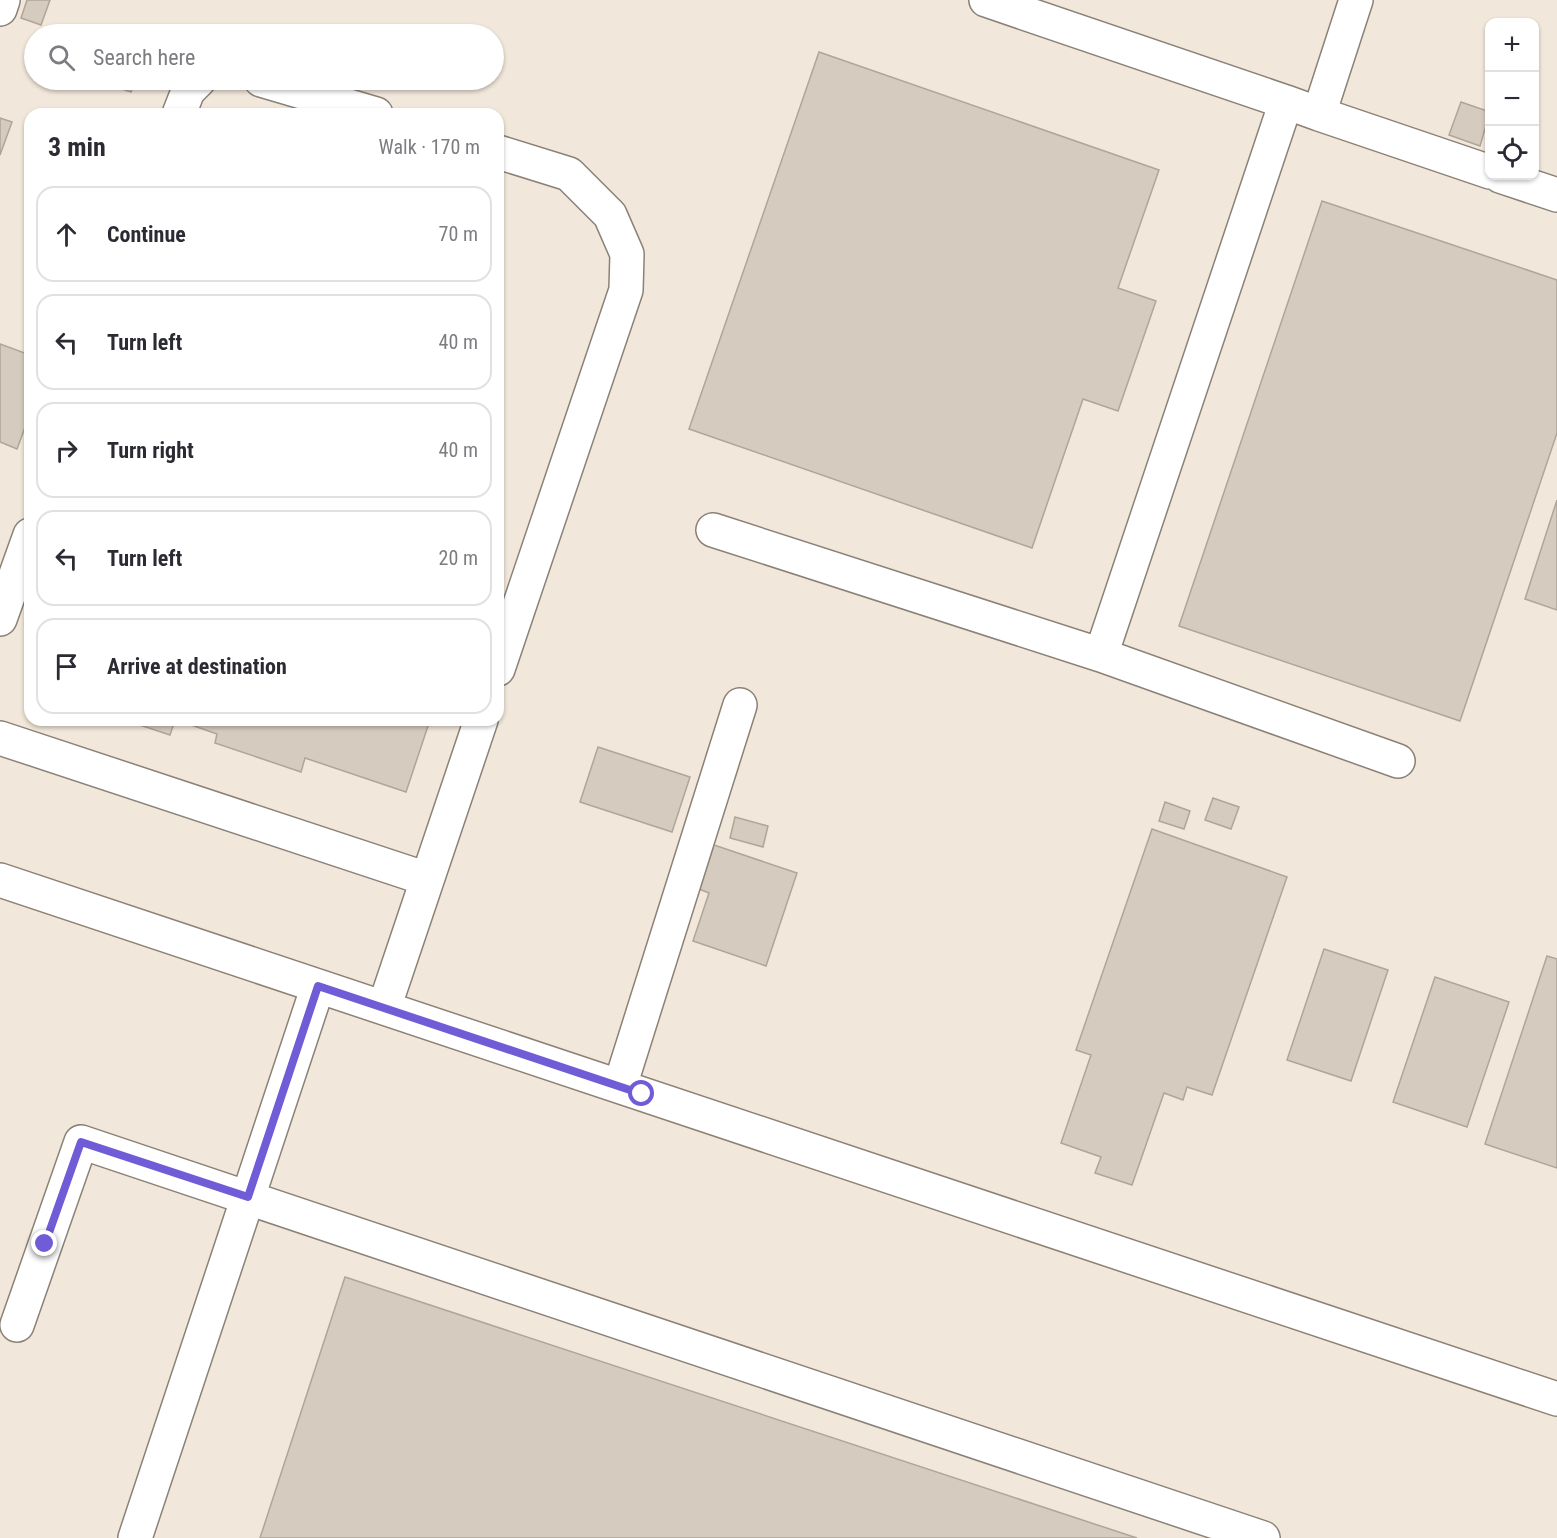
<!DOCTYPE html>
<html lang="en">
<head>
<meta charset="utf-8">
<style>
  :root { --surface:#fff; --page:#f7f7f7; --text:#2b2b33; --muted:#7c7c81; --line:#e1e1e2 }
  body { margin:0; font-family:"Roboto Condensed",sans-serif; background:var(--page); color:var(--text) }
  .controls { position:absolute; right:18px; top:18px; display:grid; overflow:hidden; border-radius:12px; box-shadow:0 2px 4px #0004 }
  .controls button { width:54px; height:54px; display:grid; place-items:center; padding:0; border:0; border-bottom:2px solid var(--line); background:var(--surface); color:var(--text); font:30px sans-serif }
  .stop { position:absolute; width:18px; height:18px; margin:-14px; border:4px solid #6f5cd6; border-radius:50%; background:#fff }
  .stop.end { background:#6f5cd6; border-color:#fff; box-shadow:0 2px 6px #0008 }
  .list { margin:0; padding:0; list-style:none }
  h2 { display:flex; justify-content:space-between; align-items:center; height:78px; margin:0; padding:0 24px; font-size:26px }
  h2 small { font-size:20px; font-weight:400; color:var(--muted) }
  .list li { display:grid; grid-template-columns:39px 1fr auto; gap:18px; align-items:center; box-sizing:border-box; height:96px; margin:0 12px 12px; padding:0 12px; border:2px solid var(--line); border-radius:18px }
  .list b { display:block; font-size:22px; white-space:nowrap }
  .list em { font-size:20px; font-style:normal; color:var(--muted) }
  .icon { flex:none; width:33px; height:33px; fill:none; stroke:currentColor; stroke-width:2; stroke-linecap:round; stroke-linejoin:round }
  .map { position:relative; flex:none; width:1557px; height:1538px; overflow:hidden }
  .search { position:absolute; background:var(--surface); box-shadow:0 2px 4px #0004; left:24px; top:24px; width:480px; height:66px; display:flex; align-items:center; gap:15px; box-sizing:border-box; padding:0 21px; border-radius:33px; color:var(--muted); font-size:22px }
  .panel { position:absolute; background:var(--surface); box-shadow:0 2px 4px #0004; left:24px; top:108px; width:480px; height:618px; border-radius:18px }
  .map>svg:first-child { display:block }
  .building { fill:#d5cbbe; stroke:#afa599; stroke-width:1.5 }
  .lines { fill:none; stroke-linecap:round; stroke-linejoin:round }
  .minor-casing { stroke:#8b8176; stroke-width:36 }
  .minor { stroke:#fff; stroke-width:33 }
  .route { stroke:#6f5cd6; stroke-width:8 }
</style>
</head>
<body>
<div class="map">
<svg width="1557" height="1538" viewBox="0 0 1557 1538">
  <rect width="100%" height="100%" fill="#f1e7da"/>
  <path class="building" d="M27 0H50L41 25 21 18Z
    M819 52 1159 170 1118 288 1156 301 1118 411 1083 399 1032 548 689 429Z
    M95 80H135L131 92Z
    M1461 102 1490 112 1480 146 1449 135Z
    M0 118 12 122 0 155Z
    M1322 201 1557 280V433L1460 721 1179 626Z
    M0 344 30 355V414L17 449 0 442Z
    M1557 500V610L1525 599Z
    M125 720H175L170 735Z
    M177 720H430L406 792 305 758 301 772 215 743 217 734Z
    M598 747 690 777 672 832 580 802Z
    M1213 798 1239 807 1231 829 1205 820Z
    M1165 802 1190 811 1184 829 1159 821Z
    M735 817 768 826 763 847 730 838Z
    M1152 829 1287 877 1212 1095 1187 1087 1183 1100 1164 1093 1132 1185 1095 1173 1101 1157 1061 1143 1091 1055 1076 1050Z
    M714 845 797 873 766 966 693 941 709 893 699 889Z
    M1324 949 1388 970 1351 1081 1287 1060Z
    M1547 956 1557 959V1168L1485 1144Z
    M1435 977 1509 1002 1467 1127 1393 1102Z
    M345 1277 1137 1538H260Z"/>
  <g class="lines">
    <g class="minor-casing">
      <path id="minor" d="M986 0 1286 102
        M1356 0 1319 114 1286 102 1101 655 1398 761
        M0 9 3 0
        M261 80 376 114
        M179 114 188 91 199 80
        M1319 114 1490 172
        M498 152 569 174 610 215 627 254 626 290 498 669
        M1500 176 1557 195
        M713 530 1101 655
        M0 619 30 535
        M0 738 427 879
        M0 880 1557 1399
        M384 1008 481 720
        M620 1086 740 705
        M17 1325 81 1142 1263 1538
        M135 1538 318 986"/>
    </g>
    <use href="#minor" class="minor"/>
  </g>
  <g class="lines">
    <path class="route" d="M45 1244 81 1142 248 1197 318 986 642 1094"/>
  </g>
</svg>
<div class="controls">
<button>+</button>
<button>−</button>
<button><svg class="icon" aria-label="locate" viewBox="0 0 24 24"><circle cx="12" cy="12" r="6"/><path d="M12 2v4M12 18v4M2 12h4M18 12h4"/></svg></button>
</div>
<div class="stop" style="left:642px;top:1094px"></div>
<div class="stop end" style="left:45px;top:1244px"></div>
<div class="search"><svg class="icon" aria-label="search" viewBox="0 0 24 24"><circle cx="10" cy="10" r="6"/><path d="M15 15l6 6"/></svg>Search here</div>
<section class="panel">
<h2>3 min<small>Walk · 170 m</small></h2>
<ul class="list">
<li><svg class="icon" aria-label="ahead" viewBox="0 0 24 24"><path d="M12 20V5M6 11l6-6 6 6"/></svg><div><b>Continue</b></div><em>70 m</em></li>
<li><svg class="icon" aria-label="left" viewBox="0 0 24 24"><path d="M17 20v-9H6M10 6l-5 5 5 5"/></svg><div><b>Turn left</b></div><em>40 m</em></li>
<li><svg class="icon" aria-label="right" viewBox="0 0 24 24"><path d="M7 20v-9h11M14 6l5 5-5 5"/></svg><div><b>Turn right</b></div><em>40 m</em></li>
<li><svg class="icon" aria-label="left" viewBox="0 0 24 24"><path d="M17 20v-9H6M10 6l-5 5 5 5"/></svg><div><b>Turn left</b></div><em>20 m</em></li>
<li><svg class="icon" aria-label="arrive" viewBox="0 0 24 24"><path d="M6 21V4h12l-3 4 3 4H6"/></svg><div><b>Arrive at destination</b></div></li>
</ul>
</section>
</div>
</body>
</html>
